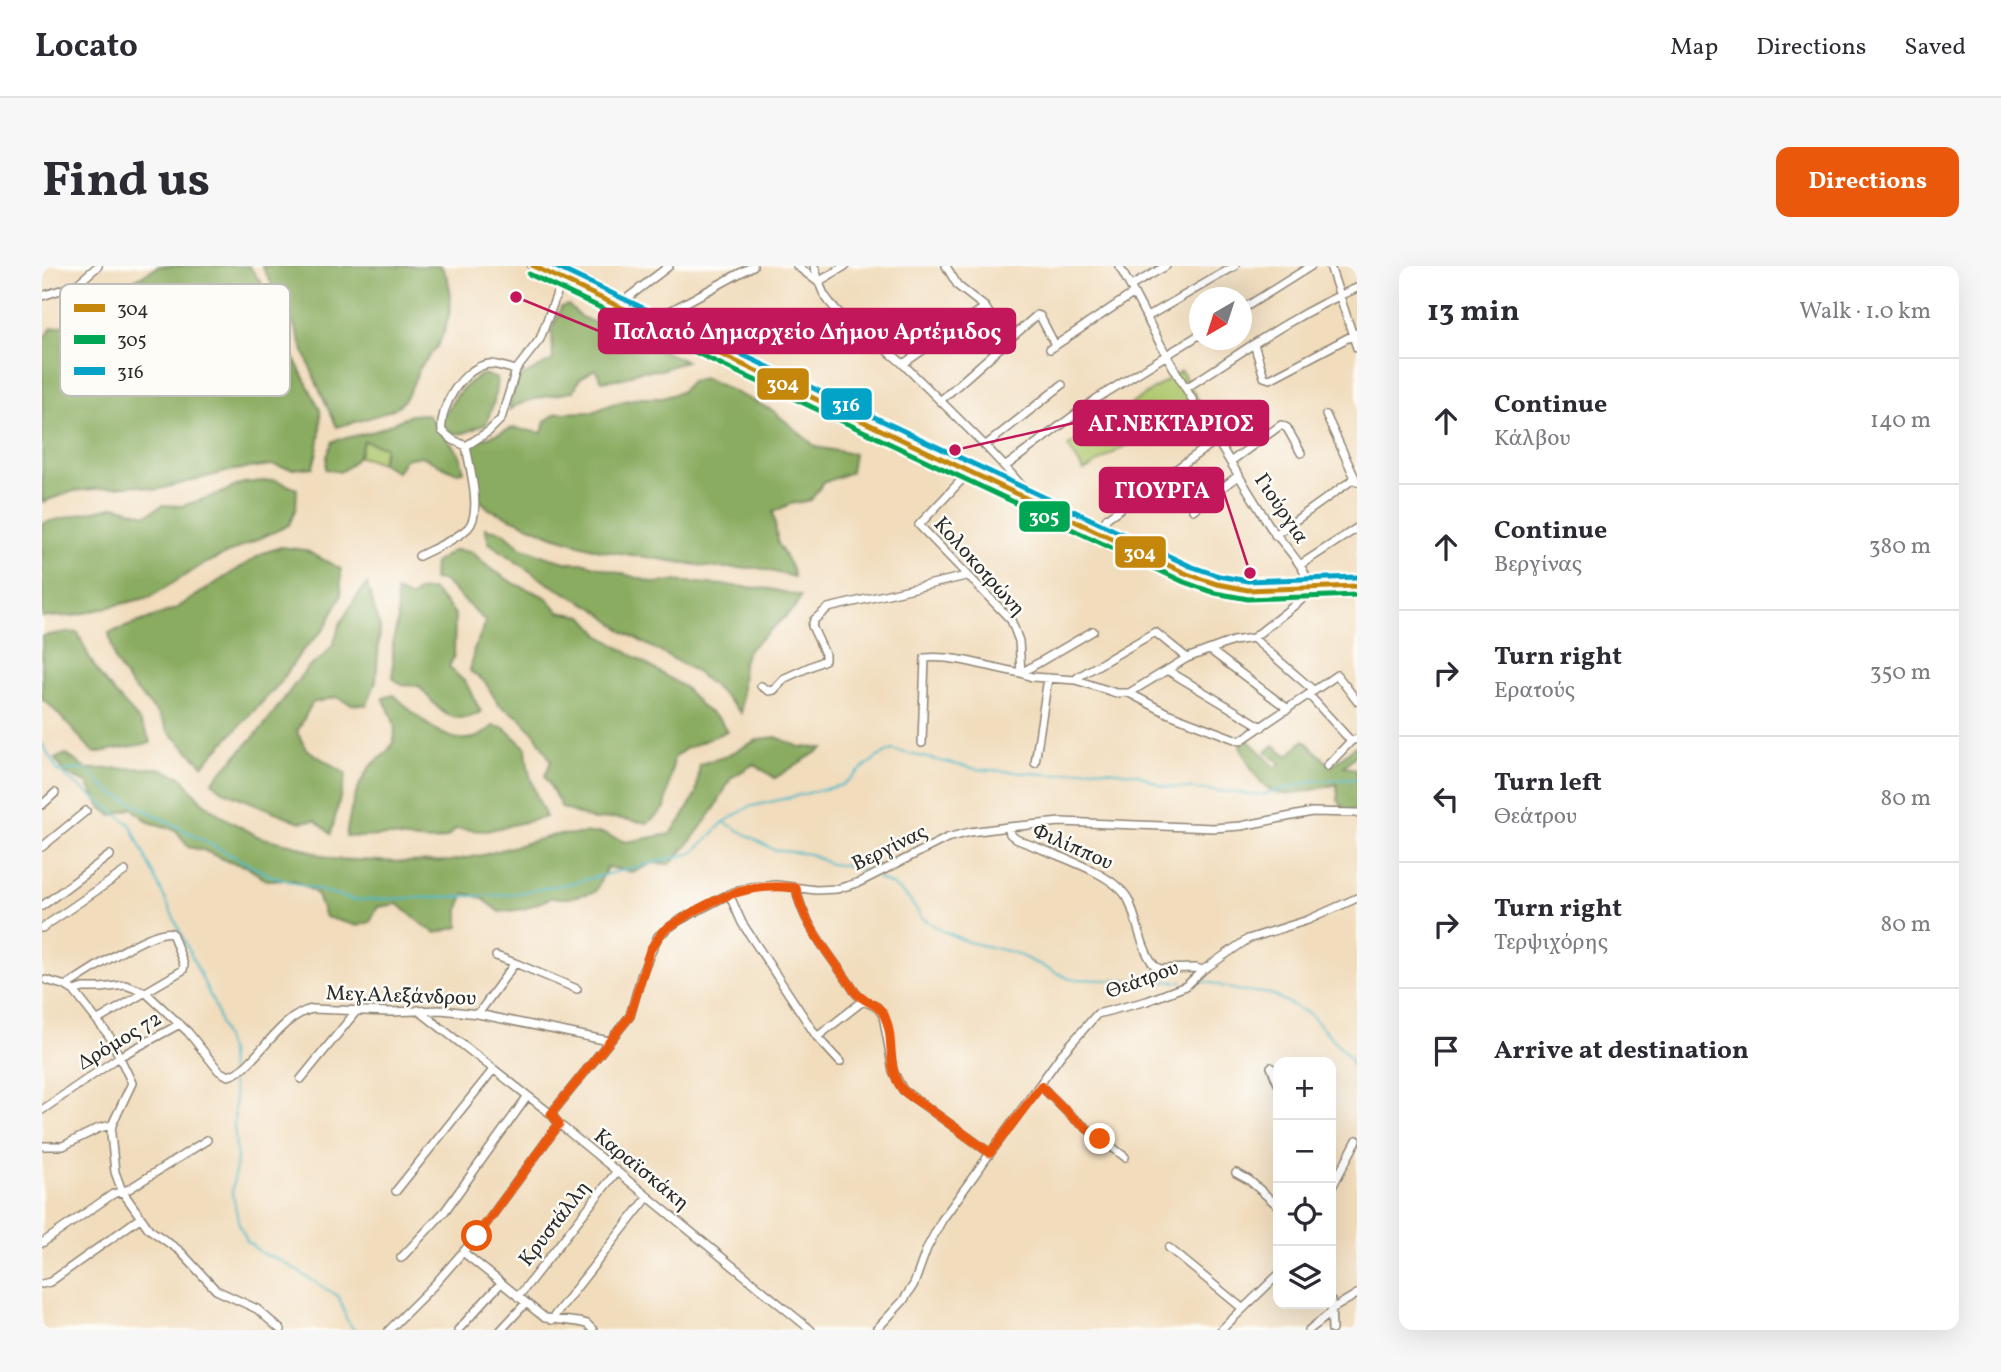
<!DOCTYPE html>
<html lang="en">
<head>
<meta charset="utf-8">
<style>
  :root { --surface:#fff; --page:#f7f7f7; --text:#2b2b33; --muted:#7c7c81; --line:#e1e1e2; --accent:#ea580c }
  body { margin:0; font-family:Vollkorn,serif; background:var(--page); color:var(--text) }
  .controls { position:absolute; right:21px; bottom:21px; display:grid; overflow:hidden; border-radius:14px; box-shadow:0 7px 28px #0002 }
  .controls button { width:63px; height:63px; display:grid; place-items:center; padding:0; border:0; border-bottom:2px solid var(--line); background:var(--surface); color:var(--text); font:35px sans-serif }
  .compass { position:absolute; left:1147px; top:21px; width:63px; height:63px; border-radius:50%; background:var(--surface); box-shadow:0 7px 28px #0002; rotate:219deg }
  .stop { position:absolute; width:21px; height:21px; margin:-16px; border:5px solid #ea580c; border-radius:50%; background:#fff }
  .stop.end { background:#ea580c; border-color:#fff; box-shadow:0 2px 7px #0008 }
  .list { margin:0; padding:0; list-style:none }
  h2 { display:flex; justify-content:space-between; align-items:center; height:91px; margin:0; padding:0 28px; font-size:30px }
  h2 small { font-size:23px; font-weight:400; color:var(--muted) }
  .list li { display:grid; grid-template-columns:46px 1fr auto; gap:21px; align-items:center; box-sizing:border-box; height:126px; padding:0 28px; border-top:2px solid var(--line) }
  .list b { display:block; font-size:26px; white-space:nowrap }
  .list p { margin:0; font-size:23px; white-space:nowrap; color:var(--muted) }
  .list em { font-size:23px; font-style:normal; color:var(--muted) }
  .icon { flex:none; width:38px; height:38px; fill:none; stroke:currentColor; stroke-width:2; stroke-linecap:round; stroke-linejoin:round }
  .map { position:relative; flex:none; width:1315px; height:1064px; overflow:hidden; border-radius:14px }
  header { display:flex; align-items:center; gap:42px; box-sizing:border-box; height:98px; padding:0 35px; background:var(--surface); border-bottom:2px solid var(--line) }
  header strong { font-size:33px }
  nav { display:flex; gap:38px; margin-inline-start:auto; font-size:24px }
  .intro { display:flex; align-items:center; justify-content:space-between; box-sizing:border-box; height:168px; padding:0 42px }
  h1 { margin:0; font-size:49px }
  .button { padding:18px 32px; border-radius:14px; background:var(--accent); color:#fff; font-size:24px; font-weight:700 }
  main { display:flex; gap:42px; padding:0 42px }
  aside { flex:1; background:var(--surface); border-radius:14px; box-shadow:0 7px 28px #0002 }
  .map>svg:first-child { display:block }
  .green { fill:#aec76d; stroke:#6c794c; stroke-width:2 }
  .forest { fill:#8aac60; stroke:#5a6c46; stroke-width:2 }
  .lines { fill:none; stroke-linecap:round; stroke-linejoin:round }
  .stream { stroke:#4bb8c6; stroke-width:2 }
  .minor-casing { stroke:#8e8474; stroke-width:10 }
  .major-casing { stroke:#8e8474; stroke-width:12 }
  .minor { stroke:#fff; stroke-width:7 }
  .major { stroke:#fcbd6f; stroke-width:9 }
  .bus-1-casing { stroke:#fdfcf7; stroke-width:10 }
  .bus-2-casing { stroke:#fdfcf7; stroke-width:10 }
  .bus-3-casing { stroke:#fdfcf7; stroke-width:10 }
  .bus-1 { stroke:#c4870b; stroke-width:5 }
  .bus-2 { stroke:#00a651; stroke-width:5 }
  .bus-3 { stroke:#02a3c6; stroke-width:5 }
  .route { stroke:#ea580c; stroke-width:9 }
  .labels { text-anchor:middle; stroke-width:5; stroke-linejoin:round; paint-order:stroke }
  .street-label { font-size:21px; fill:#2b2b2b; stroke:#fdfcf7 }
  .key { fill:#fdfcf7; stroke:#bebdba; stroke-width:2 }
  .key-label { font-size:19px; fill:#2b2b2b }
  .leader { fill:none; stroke:#c2185b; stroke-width:2.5 }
  .callout-dot { fill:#c2185b; stroke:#fdfcf7; stroke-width:2.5 }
  .callout { fill:#c2185b; stroke:#c2185b; stroke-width:2.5 }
  .callout-label { font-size:23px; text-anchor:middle; font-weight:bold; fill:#fff }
  .line-badge { stroke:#fdfcf7; stroke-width:2.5 }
  .badge-label { font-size:19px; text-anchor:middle; font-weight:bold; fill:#fff }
</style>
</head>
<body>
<header>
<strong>Locato</strong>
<nav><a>Map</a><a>Directions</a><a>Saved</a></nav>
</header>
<div class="intro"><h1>Find us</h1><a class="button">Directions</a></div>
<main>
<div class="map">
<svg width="1315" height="1064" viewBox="0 0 1315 1064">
  <rect width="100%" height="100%" fill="#fdfcf7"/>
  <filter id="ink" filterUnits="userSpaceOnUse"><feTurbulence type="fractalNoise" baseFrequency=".0143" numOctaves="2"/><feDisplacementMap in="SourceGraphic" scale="14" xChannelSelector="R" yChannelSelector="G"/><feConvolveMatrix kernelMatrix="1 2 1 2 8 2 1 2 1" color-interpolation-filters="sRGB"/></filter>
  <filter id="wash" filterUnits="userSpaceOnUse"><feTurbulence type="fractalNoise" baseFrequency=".00686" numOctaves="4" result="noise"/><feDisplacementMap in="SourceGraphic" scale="28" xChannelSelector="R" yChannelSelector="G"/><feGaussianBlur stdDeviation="1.57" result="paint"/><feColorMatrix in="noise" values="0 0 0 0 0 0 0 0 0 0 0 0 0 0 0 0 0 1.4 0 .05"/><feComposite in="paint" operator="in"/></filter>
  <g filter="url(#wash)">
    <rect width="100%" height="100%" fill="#f1dcbc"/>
    <path class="green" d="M1139 105 1157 135 1042 205 1026 180Z
      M321 175 343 181 339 197 317 191Z"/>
    <path class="forest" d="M117 0H207L220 18 227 44 278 143C280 163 277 181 271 201L251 203 230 199 192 204 114 224 94 219 32 225 0 236V74L10 62C36 59 53 41 73 27 87 17 102 8 117 0Z
      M220 0H399C416 25 408 58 394 82 389 89 382 95 377 103 371 116 368 131 356 140 346 148 309 157 295 161L275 118 252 60Z
      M526 39 539 51 568 63 579 75 602 84 614 82 644 95 619 104 598 105 582 112 560 115 553 103 537 114 532 125C510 131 485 131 467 144L475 113 511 94 510 63 519 41Z
      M441 108 455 113 452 135 444 158C425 165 418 174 399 161 406 138 419 119 441 108Z
      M663 112 730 144 774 181 812 188 809 206 781 217 769 234 748 238 731 246 736 278 749 301 752 311 717 302H675L558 284 511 270 447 243 436 232 428 189 429 177 471 162 500 167 503 155 515 147 551 146 570 138 596 132H620L639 126 649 115Z
      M385 148 418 189 422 205 413 206 379 190 363 193 355 206 339 197 343 181 322 175C315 193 314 196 298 206L284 203 285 190 291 175 333 165 369 149Z
      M233 214 255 223 254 242 247 259 160 299 108 331 30 350 0 351V257L74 240 104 249 121 239 140 240 177 228 201 217Z
      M443 262 461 266 479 281 505 291 527 297H543L613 317 632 315 728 323 759 330 753 342 705 385 701 396 699 447 678 426 653 405 582 366 554 343 505 317 447 277Z
      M239 281 263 284 299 303V330L283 362 259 386 238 417 161 499 127 466 118 450 88 418 73 395 67 367 133 343 221 287Z
      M412 284 430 286 445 300 471 317 504 331 517 346 541 350 559 370 642 421 660 441 678 454 685 465 643 483 632 492 623 542 606 557 573 552 552 554 520 542 503 510 509 495 493 468 478 452 457 439 443 416 428 405 432 383 444 356 402 315 391 314 392 297Z
      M325 318 338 362 334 415 325 439 309 438 294 431 270 437 255 466 264 483 304 508 289 568 273 554 258 556 181 525 170 516 220 462 265 402 281 391 291 379 298 358 313 333Z
      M391 324 413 348 412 390 407 401 424 417 439 446C408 463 396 442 377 420L360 419 351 412V375L356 354 354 325 370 332 376 325Z
      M25 366 36 367C45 388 54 407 70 424 85 442 101 454 109 477L52 487 9 440 0 433V370Z
      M352 429C378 453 418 495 451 460L462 462 484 482C485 508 493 528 504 551L444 565 414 563C410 567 406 572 401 573 381 579 359 568 338 570 326 570 317 572 304 570 308 545 313 523 327 502 333 495 341 491 347 483 360 467 349 447 341 432Z
      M734 471 758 481 781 482 733 512 712 498 689 512 673 542 644 581 628 598 611 597 591 606 565 601 553 626 527 632H508L482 643 458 646 440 632 423 627 417 642V661L394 667 382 660 356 638 336 641 328 656 316 660 283 651 274 627 252 614H224L204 600 187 596 161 584 146 581 134 564 107 556 90 542 70 550 58 540 45 517 24 508 13 493 24 488 44 503 118 502 139 511 160 536 184 553 217 571 252 579 290 593 361 596 408 595 441 589 513 569 559 567 584 576 628 568 639 554 654 528 658 498 682 491 717 473Z
      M1206 474 1233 501 1237 500V496L1224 486 1232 479 1246 490 1262 474 1289 500 1315 479V488L1302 500 1315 504V545H1303L1296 534 1295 518C1281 522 1248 530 1235 527 1217 522 1205 495 1198 480Z"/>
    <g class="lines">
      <path class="stream" d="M0 477 16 505 88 558 172 738 187 785 188 805
        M16 505 44 503 67 525 229 610 312 634 465 629 529 617 651 587 682 556 707 541 800 519 834 492 850 484 934 503 1014 509 1052 502 1096 508 1120 520 1219 529 1272 515 1315 513
        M682 556 732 584 768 588 788 598 813 601 824 607
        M835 612 850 619 867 633 880 652 899 664 926 676 970 686 1028 713 1141 716
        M1155 716H1166L1194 724 1229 728 1269 749 1307 791 1315 810
        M189 814 193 829 192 859 195 893 190 925 197 958 205 975 219 987 238 994 297 1031 304 1052 312 1064"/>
    </g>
  </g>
  <g filter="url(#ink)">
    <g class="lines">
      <g class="minor-casing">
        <path id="minor" d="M755 0 776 16 803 0
          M772 0C776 10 777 20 783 30 804 61 838 75 863 100 908 145 954 187 993 236
          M904 0 916 20 943 41 965 75
          M1288 0 1315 82
          M1089 20 1124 0
          M0 30 34 19 56 0
          M575 40 627 0
          M1199 44 1269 0
          M1105 51 1193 0
          M608 56 711 0
          M1212 78 1222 111 1228 113 1315 67
          M1008 83 1092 27
          M861 98 943 41
          M474 104C466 102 455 98 447 98 421 101 397 141 400 165L411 174 424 180 447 165 459 153 474 104 498 73 520 14
          M1144 122C1199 87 1254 47 1315 22
          M898 135 995 49 998 50 1013 79
          M1284 149 1313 212
          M944 179 1020 119
          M1188 196 1239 159 1245 162 1259 187
          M964 200 1054 133 1157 69
          M927 206 877 259 969 354 977 375 979 407 990 411 1034 414 1074 427H1087L1145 392 1191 375 1211 372 1263 331C1277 310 1239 278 1227 259 1193 203 1157 147 1125 90 1108 60 1094 29 1077 0
          M1151 244 1197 209
          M1056 267 1065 252 1175 174
          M1233 269 1313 212 1315 216
          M377 290C393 282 413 274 426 262 441 247 427 199 424 180
          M1258 299 1315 262
          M1211 372 1271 424
          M1168 384 1246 443
          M1125 404 1220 461
          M1034 414 1036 411 1113 366 1145 392
          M719 420 727 425 732 424 743 412 783 394V388L770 360 772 354 786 342 924 310
          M1087 427 1125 447 1198 475 1295 409 1315 435
          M1267 429 1309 475
          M880 477 883 392C916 389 947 402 979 407L1051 365
          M993 497 1006 412
          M1285 500 1309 475 1315 473
          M0 539 13 527
          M966 561 968 568 974 573C1003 586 1074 606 1087 635 1095 654 1100 686 1113 700L1118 703 1153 702 1161 704
          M0 581 44 545
          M754 622C761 661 792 693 813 726L821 735 835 741 841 749 851 805 861 824 948 887
          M687 628 700 657 775 771 821 735
          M0 640 68 589
          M0 662 83 605
          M454 690 473 697
          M4 714 24 720 32 725 41 722H59L83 719 103 726 146 766 177 805 186 810C213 804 234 751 270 743L348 746 399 744 436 748 567 775
          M24 720C43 708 112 661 130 667L142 699 141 704 56 754
          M32 725 68 771 90 817 70 859 69 868 73 906 80 925 107 963 138 985 174 1024 215 1043 239 1064
          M376 744 509 848 517 858 769 1064
          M436 748 473 697 535 723
          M775 771 798 796
          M1229 801 1236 818
          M259 813 316 743
          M999 820 1030 851 1083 891
          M0 844 77 791 138 758
          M509 848 588 750 600 707 616 670 636 655 687 628 709 621 734 619 774 624 795 623 818 616 905 572 928 566 966 561 1019 556 1171 562 1199 560 1270 546 1315 547
          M0 880H21L57 862 70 859
          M1194 907 1207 914 1236 940
          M1289 923 1315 874
          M354 925 451 804
          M0 977 71 928 87 923 165 874
          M1127 982 1200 1042
          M421 986 503 1052 536 1056 545 1058 551 1064
          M359 992 403 945 485 831
          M0 1018 8 1016 98 952
          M476 1031 575 905
          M1289 1035 1290 1064
          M1290 1043 1315 1028
          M509 1054 606 931
          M347 1064 392 1019 435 970 517 858
          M416 1064 459 1017
          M459 1064 483 1038
          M834 1064 861 1035 872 1018 885 982 900 954 1019 789 1055 748 1105 735 1144 720 1161 704 1206 673 1266 654 1315 632
          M1179 1064 1236 1009
          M1267 1064 1290 1046"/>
      </g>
      <g class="major-casing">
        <path id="major" d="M491 0 1087 281C1125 299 1164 320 1206 324L1315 320"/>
      </g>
      <use href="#minor" class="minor"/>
      <use href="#major" class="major"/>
      <g class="bus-1-casing">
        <path id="bus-1" d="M491 0 1145 308 1175 318 1206 324 1315 320"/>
      </g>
      <g class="bus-2-casing">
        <path id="bus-2" d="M487 8 1142 316 1173 327 1206 333 1315 329"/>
      </g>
      <g class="bus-3-casing">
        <path id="bus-3" d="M512 0 1148 300 1177 310 1206 315 1315 311"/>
      </g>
      <use href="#bus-1" class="bus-1"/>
      <use href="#bus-2" class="bus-2"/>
      <use href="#bus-3" class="bus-3"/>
    </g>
  </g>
  <g class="lines" filter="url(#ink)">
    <path class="route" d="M435 970 517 858 509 848 588 750 608 684 621 665C663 637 701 615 754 622 761 661 792 693 813 726 822 737 835 736 842 749 854 772 843 801 860 823 866 830 878 836 886 842 907 857 927 872 948 887L999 820 1030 851 1058 873"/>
  </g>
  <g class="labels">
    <g class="street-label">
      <text transform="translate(1240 242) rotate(56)" y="7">Γιούργια</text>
      <text transform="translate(938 300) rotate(48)" y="7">Κολοκοτρώνη</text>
      <text transform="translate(1031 580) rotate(24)" y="7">Φιλίππου</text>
      <text transform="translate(847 581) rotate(-26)" y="7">Βεργίνας</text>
      <text transform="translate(1100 713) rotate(-20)" y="7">Θεάτρου</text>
      <text transform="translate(359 729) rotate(2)" y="7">Μεγ.Αλεξάνδρου</text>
      <text transform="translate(77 774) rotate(-31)" y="7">Δρόμος 72</text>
      <text transform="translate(600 903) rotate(39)" y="7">Καραϊσκάκη</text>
      <text transform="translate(512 957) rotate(-52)" y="7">Κρυστάλλη</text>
    </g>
  </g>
  <rect x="18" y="18" width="230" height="112" rx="10" class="key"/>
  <rect x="32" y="38" width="31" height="8" fill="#c4870b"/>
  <rect x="32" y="69" width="31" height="9" fill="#00a651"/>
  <rect x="32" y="101" width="31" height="8" fill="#02a3c6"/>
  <g class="key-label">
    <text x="75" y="49">304</text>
    <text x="75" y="80">305</text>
    <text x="75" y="112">316</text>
  </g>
  <path class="leader" d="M474 31L557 65M913 184L1032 157M1208 307L1181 224"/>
  <g class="callout-dot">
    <circle cx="474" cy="31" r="7"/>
    <circle cx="913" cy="184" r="7"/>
    <circle cx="1208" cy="307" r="7"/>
  </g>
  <g class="callout">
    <rect x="557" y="43" width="416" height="44" rx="7"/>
    <rect x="1032" y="135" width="194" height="44" rx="7"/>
    <rect x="1058" y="202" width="123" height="44" rx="7"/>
  </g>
  <g class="callout-label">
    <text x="765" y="73">Παλαιό Δημαρχείο Δήμου Αρτέμιδος</text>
    <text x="1129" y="165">ΑΓ.ΝΕΚΤΑΡΙΟΣ</text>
    <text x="1120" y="232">ΓΙΟΥΡΓΑ</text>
  </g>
  <g class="line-badge">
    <rect x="714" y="101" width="54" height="34" rx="7" fill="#c4870b"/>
    <rect x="778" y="121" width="53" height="34" rx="7" fill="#02a3c6"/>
    <rect x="976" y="234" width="53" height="33" rx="7" fill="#00a651"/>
    <rect x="1072" y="269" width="53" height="34" rx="7" fill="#c4870b"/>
  </g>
  <g class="badge-label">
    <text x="741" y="124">304</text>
    <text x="804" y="145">316</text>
    <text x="1002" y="257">305</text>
    <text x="1098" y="293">304</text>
  </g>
</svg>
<div class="controls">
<button>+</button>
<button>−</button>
<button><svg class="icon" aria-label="locate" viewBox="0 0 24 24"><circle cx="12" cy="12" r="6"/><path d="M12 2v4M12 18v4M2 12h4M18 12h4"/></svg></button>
<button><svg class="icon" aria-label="layers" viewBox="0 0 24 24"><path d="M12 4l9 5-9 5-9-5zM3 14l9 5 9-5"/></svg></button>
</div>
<svg class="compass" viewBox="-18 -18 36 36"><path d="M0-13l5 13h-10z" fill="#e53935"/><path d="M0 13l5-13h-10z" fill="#7c7c81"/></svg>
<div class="stop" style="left:435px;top:970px"></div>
<div class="stop end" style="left:1058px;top:873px"></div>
</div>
<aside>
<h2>13 min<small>Walk · 1.0 km</small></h2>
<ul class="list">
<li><svg class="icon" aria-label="ahead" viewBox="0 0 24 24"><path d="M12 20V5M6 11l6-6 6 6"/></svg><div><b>Continue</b><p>Κάλβου</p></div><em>140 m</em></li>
<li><svg class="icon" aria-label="ahead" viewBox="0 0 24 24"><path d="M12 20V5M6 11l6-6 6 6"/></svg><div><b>Continue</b><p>Βεργίνας</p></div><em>380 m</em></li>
<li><svg class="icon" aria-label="right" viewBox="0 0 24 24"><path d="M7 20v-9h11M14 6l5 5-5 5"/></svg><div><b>Turn right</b><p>Ερατούς</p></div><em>350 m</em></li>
<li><svg class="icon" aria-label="left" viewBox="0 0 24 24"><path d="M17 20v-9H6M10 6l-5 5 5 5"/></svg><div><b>Turn left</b><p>Θεάτρου</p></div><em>80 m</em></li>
<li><svg class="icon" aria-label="right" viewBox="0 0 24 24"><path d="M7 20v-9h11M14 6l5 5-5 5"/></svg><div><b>Turn right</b><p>Τερψιχόρης</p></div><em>80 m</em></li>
<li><svg class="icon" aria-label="arrive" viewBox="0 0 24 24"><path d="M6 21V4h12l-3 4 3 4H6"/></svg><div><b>Arrive at destination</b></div></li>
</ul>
</aside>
</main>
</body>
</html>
